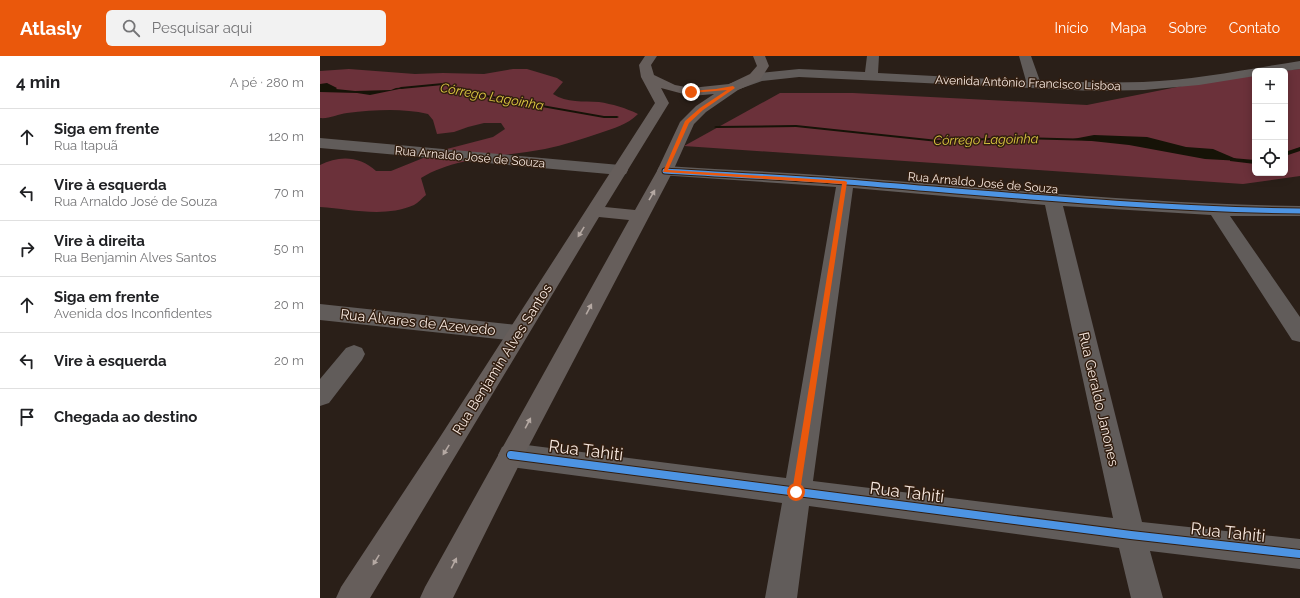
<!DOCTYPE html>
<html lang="pt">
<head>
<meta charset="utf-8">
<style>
  :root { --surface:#fff; --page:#f2f2f2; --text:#202124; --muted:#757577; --line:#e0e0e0; --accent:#ea580c }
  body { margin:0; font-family:Raleway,sans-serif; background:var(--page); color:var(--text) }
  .controls { position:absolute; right:12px; top:12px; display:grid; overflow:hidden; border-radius:6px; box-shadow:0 2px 10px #0003 }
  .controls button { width:36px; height:36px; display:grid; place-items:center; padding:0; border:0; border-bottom:1px solid var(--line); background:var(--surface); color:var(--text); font:20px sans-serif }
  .stop { position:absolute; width:12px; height:12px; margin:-9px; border:3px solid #ea580c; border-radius:50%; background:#fff }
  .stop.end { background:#ea580c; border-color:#fff; box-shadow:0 1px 4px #0008 }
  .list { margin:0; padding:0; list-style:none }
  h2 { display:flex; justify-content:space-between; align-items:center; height:52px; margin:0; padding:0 16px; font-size:17px }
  h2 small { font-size:13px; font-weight:400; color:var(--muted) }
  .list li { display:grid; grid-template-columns:26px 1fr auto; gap:12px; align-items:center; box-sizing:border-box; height:56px; padding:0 16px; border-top:1px solid var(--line) }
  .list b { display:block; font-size:15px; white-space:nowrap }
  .list p { margin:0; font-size:13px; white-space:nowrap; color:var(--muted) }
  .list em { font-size:13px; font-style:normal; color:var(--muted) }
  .icon { flex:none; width:22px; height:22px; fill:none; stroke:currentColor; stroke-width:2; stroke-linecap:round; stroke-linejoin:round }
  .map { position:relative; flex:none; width:980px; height:542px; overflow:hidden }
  header { display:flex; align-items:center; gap:24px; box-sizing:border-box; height:56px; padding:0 20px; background:var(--accent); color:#fff }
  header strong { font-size:19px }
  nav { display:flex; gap:22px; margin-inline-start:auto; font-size:14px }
  .search { width:280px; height:36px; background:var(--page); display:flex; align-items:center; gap:10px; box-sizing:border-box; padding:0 14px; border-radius:6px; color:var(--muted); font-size:15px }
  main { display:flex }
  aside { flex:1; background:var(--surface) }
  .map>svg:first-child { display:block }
  .green { fill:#6b313a }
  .water { fill:#161307 }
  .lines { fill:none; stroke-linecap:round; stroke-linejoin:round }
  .stream { fill:#161307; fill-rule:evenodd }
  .minor { fill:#615c5a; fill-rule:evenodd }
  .secondary { fill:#665e5b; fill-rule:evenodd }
  .cycleway-far1-casing { stroke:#321e10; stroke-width:7 }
  .cycleway-casing { stroke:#321e10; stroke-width:10 }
  .cycleway-far1 { stroke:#4d94e3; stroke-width:5 }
  .cycleway { stroke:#4d94e3; stroke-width:8 }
  .oneway { fill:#b5a9a3 }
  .route { fill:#ea580c }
  .labels { text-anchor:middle; stroke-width:3; stroke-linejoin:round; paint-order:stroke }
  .far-street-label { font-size:12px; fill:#f6e7de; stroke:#321e10 }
  .far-water-label { font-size:13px; font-style:italic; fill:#dfca42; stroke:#321e10 }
  .street-label { font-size:14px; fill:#f6e7de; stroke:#321e10 }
  .near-street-label { font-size:17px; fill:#f6e7de; stroke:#321e10 }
</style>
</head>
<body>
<header>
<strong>Atlasly</strong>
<div class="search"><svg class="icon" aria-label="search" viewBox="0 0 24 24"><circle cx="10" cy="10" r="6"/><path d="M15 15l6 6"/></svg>Pesquisar aqui</div>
<nav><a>Início</a><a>Mapa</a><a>Sobre</a><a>Contato</a></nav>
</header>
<main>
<aside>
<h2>4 min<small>A pé · 280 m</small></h2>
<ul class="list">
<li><svg class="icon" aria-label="ahead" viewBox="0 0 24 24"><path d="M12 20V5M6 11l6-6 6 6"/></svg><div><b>Siga em frente</b><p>Rua Itapuã</p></div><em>120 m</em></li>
<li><svg class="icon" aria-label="left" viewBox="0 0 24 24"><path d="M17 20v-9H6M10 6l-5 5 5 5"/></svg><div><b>Vire à esquerda</b><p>Rua Arnaldo José de Souza</p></div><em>70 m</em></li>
<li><svg class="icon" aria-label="right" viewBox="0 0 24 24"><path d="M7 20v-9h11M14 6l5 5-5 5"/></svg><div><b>Vire à direita</b><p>Rua Benjamin Alves Santos</p></div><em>50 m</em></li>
<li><svg class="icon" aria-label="ahead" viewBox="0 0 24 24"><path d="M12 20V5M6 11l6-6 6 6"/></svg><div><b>Siga em frente</b><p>Avenida dos Inconfidentes</p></div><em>20 m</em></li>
<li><svg class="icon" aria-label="left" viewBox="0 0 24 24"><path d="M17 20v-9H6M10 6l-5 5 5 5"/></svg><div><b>Vire à esquerda</b></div><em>20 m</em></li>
<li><svg class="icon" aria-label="arrive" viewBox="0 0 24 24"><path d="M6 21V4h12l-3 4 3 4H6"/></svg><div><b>Chegada ao destino</b></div></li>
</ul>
</aside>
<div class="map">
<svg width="980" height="542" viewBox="0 0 980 542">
  <rect width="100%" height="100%" fill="#2a1f18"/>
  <path class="green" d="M29 13 95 18 123 17 164 18 193 13H207L237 22 243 26 233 38C247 47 263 45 279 46 292 48 306 52 318 58 307 69 294 72 280 77 262 83 244 89 225 93 184 101 137 100 101 122L106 139C102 142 98 147 94 149 64 162 31 153 0 151V109C19 99 40 100 56 115H71L123 94 173 81 185 73 181 67H164L148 71 134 76 117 78 113 64 108 58C81 52 55 54 27 57 18 58 9 63 0 62V15Z
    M980 13V120L923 128 364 90 460 37H533L767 49 907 21 935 18V117H965V15H961Z"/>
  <path class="water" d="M7 27 17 32 16 33 35 35 71 34 76 32 89 31 50 39 37 37 0 36V28Z
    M774 79 827 81 866 91 893 93 921 105 885 103 809 89 753 83Z"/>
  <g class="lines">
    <path class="stream" d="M123 27 155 37 284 60H297L299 61 297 62H284L154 39 123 29 81 33 79 32 81 31Z
      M476 69 618 84 699 81 775 83 777 84 775 85 699 83 618 86 476 71 396 72 394 71 396 70Z
      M980 91V95L965 100V96Z
      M912 102 935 104V108L910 105V103Z"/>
    <path class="minor" d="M547 0H559L558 17 706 25 699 0H711L720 25C754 26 789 27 823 26 876 24 928 13 980 5V13L965 15H935V20L879 29 824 34 773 35 479 21 442 25 414 35 409 34 407 31 409 28 440 17 479 13 545 16Z
      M0 82 300 109 306 110 308 114 306 118 300 119 0 92Z
      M345 110C406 114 466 116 527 121 678 133 828 148 980 150V160H910L980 261V286L972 284 891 159 743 150 822 466 980 483V513L830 495 843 542H811L799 492 489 450 477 542H445L462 447 191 411 182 407 178 399 182 391 191 387 466 422 516 131 339 119 337 115 339 111ZM533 132 725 149 793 462 493 425Z
      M0 248 197 269 205 271 208 277 205 283 197 285 0 264Z
      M34 289 42 292 45 298 42 304 9 347 0 350V323L26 292Z"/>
    <path class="secondary" d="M325 0H337L331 9 334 19 355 29 371 32 409 28 430 18 437 10 433 0H445L449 10 440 24 418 34 386 56 374 68 353 115 200 407 133 542H100L105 531 309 164 279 161 50 542H16L21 531 120 381 335 47 321 21 319 9ZM341 32 371 40 394 38 376 50 360 66 337 115 315 154 285 151 349 47Z"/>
    <g class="cycleway-far1-casing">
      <path id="cycleway-far1" d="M345 115C406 119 466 121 527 126 678 138 828 153 980 155"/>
    </g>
    <g class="cycleway-casing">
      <path id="cycleway" d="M191 399 811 479 980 498"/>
    </g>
    <use href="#cycleway-far1" class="cycleway-far1"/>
    <use href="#cycleway" class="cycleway"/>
  </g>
  <defs><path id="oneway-solid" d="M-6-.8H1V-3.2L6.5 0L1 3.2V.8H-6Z"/></defs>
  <g class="oneway">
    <use href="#oneway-solid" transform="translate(332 139) rotate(-60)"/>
    <use href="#oneway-solid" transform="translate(261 176) rotate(122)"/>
    <use href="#oneway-solid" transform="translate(269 253) rotate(-62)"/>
    <use href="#oneway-solid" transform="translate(208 367) rotate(-62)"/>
    <use href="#oneway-solid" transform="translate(126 394) rotate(122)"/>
    <use href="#oneway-solid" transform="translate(56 504) rotate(122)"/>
    <use href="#oneway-solid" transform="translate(134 507) rotate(-63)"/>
  </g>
  <path class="route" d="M413 30 415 32 383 54 369 67 348 114 525 125 527 126 480 436 476 440 472 436 522 128 343 116 365 65 380 52 407 34 371 37 370 35 396 33Z"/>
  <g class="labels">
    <g class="far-street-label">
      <text transform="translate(708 27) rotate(2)" y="4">Avenida Antônio Francisco Lisboa</text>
      <text transform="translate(150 101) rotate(5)" y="4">Rua Arnaldo José de Souza</text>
      <text transform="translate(663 127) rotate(5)" y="4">Rua Arnaldo José de Souza</text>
    </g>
    <g class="far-water-label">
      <text transform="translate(172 40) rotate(10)" y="5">Córrego Lagoinha</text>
      <text transform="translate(666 83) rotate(-1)" y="5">Córrego Lagoinha</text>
    </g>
    <g class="street-label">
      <text transform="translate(98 266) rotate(6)" y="5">Rua Álvares de Azevedo</text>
      <text transform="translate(182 303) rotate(-58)" y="5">Rua Benjamin Alves Santos</text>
      <text transform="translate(779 343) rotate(77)" y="5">Rua Geraldo Janones</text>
    </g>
    <g class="near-street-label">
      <text transform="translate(266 394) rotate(7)" y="6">Rua Tahiti</text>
      <text transform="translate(587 436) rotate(7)" y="6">Rua Tahiti</text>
      <text transform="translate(908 476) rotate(6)" y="6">Rua Tahiti</text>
    </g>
  </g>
</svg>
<div class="controls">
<button>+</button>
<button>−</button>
<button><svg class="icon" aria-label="locate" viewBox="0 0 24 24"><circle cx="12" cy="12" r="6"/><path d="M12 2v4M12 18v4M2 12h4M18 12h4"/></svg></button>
</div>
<div class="stop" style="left:476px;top:436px"></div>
<div class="stop end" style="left:371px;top:36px"></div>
</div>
</main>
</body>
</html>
